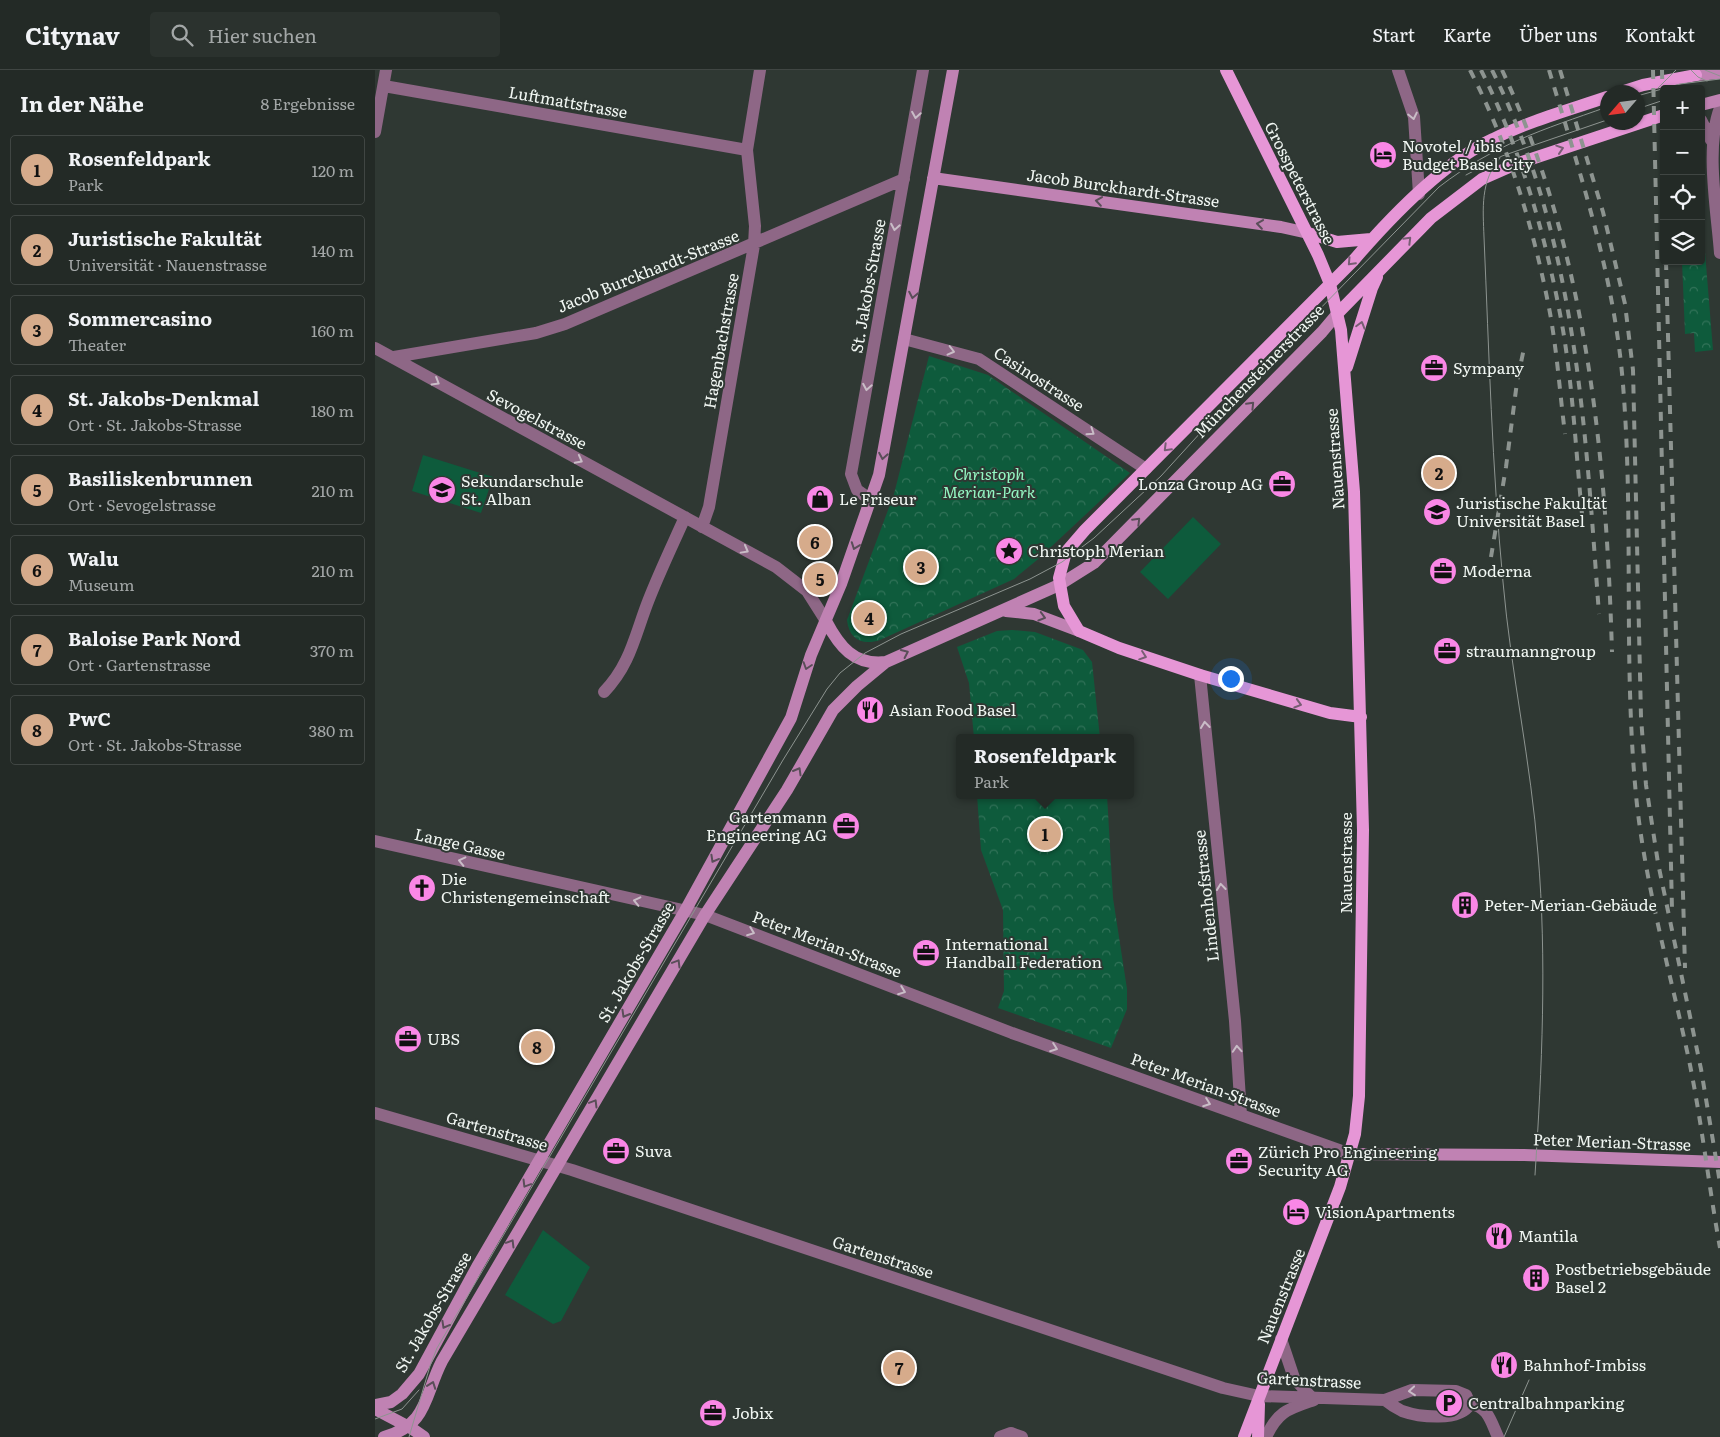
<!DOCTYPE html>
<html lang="de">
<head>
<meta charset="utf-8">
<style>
  :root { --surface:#232a26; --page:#2b322e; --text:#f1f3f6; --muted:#a3a7a7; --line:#404643; --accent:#d6ab8b }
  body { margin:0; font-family:Literata,serif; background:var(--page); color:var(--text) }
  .controls { position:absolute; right:15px; top:15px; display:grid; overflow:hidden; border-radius:5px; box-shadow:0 1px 4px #0004 }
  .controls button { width:45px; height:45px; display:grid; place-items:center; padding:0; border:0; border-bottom:1px solid var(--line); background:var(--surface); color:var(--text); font:25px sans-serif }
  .compass { position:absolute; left:1225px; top:15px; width:45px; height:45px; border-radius:50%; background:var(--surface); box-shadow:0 1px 4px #0004; rotate:242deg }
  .you { position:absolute; left:855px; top:608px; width:18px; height:18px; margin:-12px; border:4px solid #fff; border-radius:50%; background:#1a73e8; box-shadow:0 0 0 8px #1a73e833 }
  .badge { display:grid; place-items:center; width:32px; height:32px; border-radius:50%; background:var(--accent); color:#111; font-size:16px; font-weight:700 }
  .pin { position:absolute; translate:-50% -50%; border:2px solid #fff; box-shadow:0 1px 5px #0006 }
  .popup { position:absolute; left:581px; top:664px; width:178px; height:65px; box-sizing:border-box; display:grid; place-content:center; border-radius:5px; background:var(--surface); filter:drop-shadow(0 1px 4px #0005); font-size:16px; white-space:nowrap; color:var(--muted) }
  .popup b { font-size:19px; color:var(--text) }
  .popup::after { content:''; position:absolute; left:50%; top:100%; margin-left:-10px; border:10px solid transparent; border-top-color:var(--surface) }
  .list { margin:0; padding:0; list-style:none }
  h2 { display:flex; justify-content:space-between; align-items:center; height:65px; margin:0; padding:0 20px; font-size:21px }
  h2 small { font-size:16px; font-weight:400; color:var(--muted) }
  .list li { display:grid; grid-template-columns:32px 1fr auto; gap:15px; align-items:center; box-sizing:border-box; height:70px; margin:0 10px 10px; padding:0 10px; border:1px solid var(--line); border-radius:5px }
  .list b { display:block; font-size:19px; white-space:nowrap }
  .list p { margin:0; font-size:16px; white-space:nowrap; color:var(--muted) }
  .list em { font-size:16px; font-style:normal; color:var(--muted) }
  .icon { flex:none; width:28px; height:28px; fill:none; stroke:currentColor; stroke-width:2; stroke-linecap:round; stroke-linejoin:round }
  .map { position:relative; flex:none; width:1345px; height:1367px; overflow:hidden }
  header { display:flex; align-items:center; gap:30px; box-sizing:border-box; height:70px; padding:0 25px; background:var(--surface); border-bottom:1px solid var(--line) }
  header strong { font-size:24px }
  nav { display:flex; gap:28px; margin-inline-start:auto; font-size:18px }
  .search { width:350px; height:45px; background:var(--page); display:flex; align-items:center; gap:12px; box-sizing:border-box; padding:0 18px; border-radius:5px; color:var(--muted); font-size:19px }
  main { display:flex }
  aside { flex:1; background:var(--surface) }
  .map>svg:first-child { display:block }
  .grass { fill:#0e5b3c }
  .park { fill:url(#park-crowns) }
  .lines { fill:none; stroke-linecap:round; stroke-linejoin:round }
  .street { stroke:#8e6786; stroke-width:12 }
  .secondary { stroke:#c082b3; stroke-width:12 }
  .primary { stroke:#e696d6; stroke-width:12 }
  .tram { stroke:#8d9490; stroke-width:1 }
  .rail { stroke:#8d9490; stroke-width:4; stroke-dasharray:9 9; stroke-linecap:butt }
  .oneway { stroke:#c9bdc7 }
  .oneway2 { stroke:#785e74 }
  .oneway3 { stroke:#5a4e59 }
  .labels { text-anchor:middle; stroke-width:4; stroke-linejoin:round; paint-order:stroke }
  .street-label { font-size:16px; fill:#f1f7f3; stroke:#2f3833 }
  .poi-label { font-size:16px; fill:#f1f7f3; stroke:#2f3833; text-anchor:start }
  .park-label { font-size:16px; font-style:italic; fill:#94f7c3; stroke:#2f3833 }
</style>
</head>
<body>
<header>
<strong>Citynav</strong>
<div class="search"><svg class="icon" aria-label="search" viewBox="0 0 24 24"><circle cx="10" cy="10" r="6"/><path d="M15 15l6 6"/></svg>Hier suchen</div>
<nav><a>Start</a><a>Karte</a><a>Über uns</a><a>Kontakt</a></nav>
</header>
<main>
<aside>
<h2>In der Nähe<small>8 Ergebnisse</small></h2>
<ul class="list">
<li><span class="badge">1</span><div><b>Rosenfeldpark</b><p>Park</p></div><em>120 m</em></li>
<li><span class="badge">2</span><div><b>Juristische Fakultät</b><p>Universität · Nauenstrasse</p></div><em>140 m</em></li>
<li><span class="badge">3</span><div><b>Sommercasino</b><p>Theater</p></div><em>160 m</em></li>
<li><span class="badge">4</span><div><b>St. Jakobs-Denkmal</b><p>Ort · St. Jakobs-Strasse</p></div><em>180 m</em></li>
<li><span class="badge">5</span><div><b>Basiliskenbrunnen</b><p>Ort · Sevogelstrasse</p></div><em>210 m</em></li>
<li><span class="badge">6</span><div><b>Walu</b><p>Museum</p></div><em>210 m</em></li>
<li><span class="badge">7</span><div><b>Baloise Park Nord</b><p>Ort · Gartenstrasse</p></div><em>370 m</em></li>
<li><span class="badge">8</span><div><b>PwC</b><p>Ort · St. Jakobs-Strasse</p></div><em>380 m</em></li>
</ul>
</aside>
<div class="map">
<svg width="1345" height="1367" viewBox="0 0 1345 1367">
  <defs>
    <pattern id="park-crowns" width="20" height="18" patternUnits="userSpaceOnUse" patternTransform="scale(1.25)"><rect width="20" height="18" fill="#0e5b3c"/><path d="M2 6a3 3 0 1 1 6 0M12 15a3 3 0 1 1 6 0" fill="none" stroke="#327359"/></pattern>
  </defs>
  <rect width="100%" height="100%" fill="#2f3833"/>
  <path class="grass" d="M48 385 118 407 106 443 37 421Z
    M818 447 846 474 793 529 765 502Z
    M168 1160 215 1197 186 1251 178 1254 130 1225Z"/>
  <path class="park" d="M1326 133 1338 280 1320 282 1319 263 1310 264 1307 191H1326Z
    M554 286 613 305 755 403 662 490 639 509 505 570C487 576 474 569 472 550L519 424Z
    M637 560 660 562 708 580 717 592 725 668H599L594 613 582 577 622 561Z
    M602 725H732L738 828 752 919V939L736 978 623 938 629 921 628 840 606 780Z"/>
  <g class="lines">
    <path class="street" d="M1023 0 1039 47 1044 124
      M9 16 372 80
      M1345 38C1330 77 1342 141 1345 183
      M1326 50 1336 70
      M0 62 11 0
      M529 269 604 289 771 399
      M0 278 401 497 432 521 451 551
      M19 287 161 263 190 254 529 109
      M496 430 482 420 476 404 548 0
      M327 457 334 437 379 175 380 156 372 80 385 0
      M825 605 860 951 866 1045
      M229 622C256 594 260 564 274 529 285 501 298 474 310 447
      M0 771 330 845 637 963 975 1084
      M0 1043 197 1100 848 1318 884 1326 1010 1330 1037 1320 1081 1321 1091 1325 1095 1334
      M906 1269 919 1308 936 1327
      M1010 1330C1015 1334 1021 1338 1027 1341 1044 1347 1085 1352 1095 1334
      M1095 1334C1113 1336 1116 1352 1123 1367
      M625 1367 636 1363 647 1367
      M891 1367C903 1341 913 1339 939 1330"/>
    <path class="secondary" d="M1321 5 1345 3
      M1326 35 1345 30
      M558 108 906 157 933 163
      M631 541 659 544 704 561
      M451 551C464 576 479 596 511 592L684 515 719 493 731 481 947 262 963 243
      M975 1084 1149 1085 1345 1092
      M0 1335 16 1332 27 1324 44 1304 102 1197 310 841 416 648 436 585 466 514 504 405 578 0
      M0 1339 36 1358 49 1367
      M9 1367C53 1355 49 1326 67 1291L330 845 412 720 458 640 482 616 511 592"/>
    <path class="primary" d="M851 0 943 185 955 214 966 260 979 422 988 760 984 1026 980 1064 965 1117 869 1367
      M1246 22 1268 15 1321 5
      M933 163 962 172 996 169
      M963 243 1056 148 1107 109 1141 94 1289 45
      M972 297 997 218 1002 207
      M986 647 955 643 825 605 744 578 704 561 689 536 684 508 691 482 710 460 978 191C1014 149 1067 93 1118 69 1154 51 1194 40 1232 27
      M883 1367 884 1334"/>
    <path class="tram" d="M1316 0 1323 7 1332 11
      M1330 0 1345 6
      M1283 18 1301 0
      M1262 26 1305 14 1345 9
      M1262 39 1289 30
      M1125 88C1105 111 1108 139 1109 167 1114 282 1117 397 1128 512 1136 603 1156 693 1163 784 1172 890 1167 998 1160 1105
      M1091 105 1127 86 1232 50
      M0 1349 27 1339 44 1320
      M34 1367 55 1296 62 1278 408 690 452 619 465 603 490 583 526 564 655 509 687 492 719 468 786 406 848 338 1064 117C1120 74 1167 60 1232 37
      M1129 1367 1154 1310"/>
    <path class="rail" d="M1095 0C1134 76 1159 159 1175 243 1182 282 1185 324 1190 364
      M1106 0C1147 82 1172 170 1188 260 1198 320 1201 383 1207 444
      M1117 0C1202 171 1210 357 1224 544
      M1127 0C1212 182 1231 384 1237 582
      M1174 0C1204 100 1237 199 1247 303 1260 447 1247 592 1262 735 1272 823 1297 909 1315 995 1327 1055 1334 1117 1345 1178
      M1185 0 1228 142 1250 234 1258 300 1266 647 1271 715 1283 793 1326 999 1345 1113
      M1278 0 1297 840
      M1287 0 1289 95
      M1291 191 1310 898
      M1116 487 1131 397 1142 312 1149 278"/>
  </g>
  <defs><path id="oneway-chevron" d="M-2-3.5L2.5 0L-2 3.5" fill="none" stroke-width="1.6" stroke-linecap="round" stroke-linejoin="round" transform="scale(1.25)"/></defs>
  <g class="oneway">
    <use href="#oneway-chevron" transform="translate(541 45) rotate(99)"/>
    <use href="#oneway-chevron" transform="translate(1038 46) rotate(78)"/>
    <use href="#oneway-chevron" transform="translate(520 157) rotate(100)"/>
    <use href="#oneway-chevron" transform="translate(576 281) rotate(14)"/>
    <use href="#oneway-chevron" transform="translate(61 312) rotate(31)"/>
    <use href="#oneway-chevron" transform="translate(492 317) rotate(100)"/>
    <use href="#oneway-chevron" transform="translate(716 362) rotate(34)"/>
    <use href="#oneway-chevron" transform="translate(204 390) rotate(28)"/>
    <use href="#oneway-chevron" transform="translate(370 480) rotate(29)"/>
    <use href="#oneway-chevron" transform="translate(830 655) rotate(-96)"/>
    <use href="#oneway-chevron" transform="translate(87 791) rotate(-167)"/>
    <use href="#oneway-chevron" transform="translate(846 817) rotate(-96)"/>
    <use href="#oneway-chevron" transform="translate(262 831) rotate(-167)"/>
    <use href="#oneway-chevron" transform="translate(376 862) rotate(21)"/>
    <use href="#oneway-chevron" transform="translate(527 921) rotate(21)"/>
    <use href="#oneway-chevron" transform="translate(679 978) rotate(20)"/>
    <use href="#oneway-chevron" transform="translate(862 979) rotate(-94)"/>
    <use href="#oneway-chevron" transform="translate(832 1033) rotate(20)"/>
    <use href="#oneway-chevron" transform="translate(1037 1321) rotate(175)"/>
  </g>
  <g class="oneway2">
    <use href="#oneway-chevron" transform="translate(1185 79) rotate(-18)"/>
    <use href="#oneway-chevron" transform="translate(1033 170) rotate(-45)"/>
    <use href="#oneway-chevron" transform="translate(976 192) rotate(133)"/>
    <use href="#oneway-chevron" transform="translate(986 255) rotate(-74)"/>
    <use href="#oneway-chevron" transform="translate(792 378) rotate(135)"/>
    <use href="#oneway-chevron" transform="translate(768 586) rotate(19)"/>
    <use href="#oneway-chevron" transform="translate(923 634) rotate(17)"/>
  </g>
  <g class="oneway3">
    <use href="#oneway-chevron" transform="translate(724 131) rotate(-172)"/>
    <use href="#oneway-chevron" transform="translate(885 154) rotate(-172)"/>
    <use href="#oneway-chevron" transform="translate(538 225) rotate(101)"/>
    <use href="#oneway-chevron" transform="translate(876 335) rotate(-46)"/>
    <use href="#oneway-chevron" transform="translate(508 386) rotate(100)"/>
    <use href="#oneway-chevron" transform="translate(762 451) rotate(-45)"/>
    <use href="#oneway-chevron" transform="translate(480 476) rotate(110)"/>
    <use href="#oneway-chevron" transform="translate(667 547) rotate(16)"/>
    <use href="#oneway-chevron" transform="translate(530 583) rotate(-25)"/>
    <use href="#oneway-chevron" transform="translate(432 596) rotate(108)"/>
    <use href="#oneway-chevron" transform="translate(423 701) rotate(-60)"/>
    <use href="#oneway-chevron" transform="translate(339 789) rotate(119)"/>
    <use href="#oneway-chevron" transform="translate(302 893) rotate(-59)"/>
    <use href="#oneway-chevron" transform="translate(250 944) rotate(120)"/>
    <use href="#oneway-chevron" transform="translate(219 1033) rotate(-59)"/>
    <use href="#oneway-chevron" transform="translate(151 1114) rotate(121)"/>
    <use href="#oneway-chevron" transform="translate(136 1173) rotate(-59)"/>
    <use href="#oneway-chevron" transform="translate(70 1255) rotate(119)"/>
    <use href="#oneway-chevron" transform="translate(57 1315) rotate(-70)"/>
  </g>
  <defs>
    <g id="hotel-disc" transform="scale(1.4375)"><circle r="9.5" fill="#fa87e6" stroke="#2f3833"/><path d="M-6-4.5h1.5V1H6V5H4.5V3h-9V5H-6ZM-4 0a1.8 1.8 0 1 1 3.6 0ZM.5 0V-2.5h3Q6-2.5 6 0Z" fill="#111"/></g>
    <g id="office-disc" transform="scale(1.4375)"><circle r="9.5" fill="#fa87e6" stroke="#2f3833"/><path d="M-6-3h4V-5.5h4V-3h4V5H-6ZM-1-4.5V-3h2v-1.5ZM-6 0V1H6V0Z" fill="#111"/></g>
    <g id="school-disc" transform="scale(1.4375)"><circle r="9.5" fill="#fa87e6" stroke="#2f3833"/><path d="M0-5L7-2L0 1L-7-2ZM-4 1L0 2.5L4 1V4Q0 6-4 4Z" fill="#111"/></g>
    <g id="shop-disc" transform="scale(1.4375)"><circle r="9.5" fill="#fa87e6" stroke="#2f3833"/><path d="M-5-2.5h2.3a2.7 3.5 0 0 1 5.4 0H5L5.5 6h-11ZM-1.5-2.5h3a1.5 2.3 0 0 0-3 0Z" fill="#111"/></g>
    <g id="university-disc" transform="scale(1.4375)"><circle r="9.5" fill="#fa87e6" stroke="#2f3833"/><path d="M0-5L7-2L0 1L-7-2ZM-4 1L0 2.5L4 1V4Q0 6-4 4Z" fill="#111"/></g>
    <g id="sight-disc" transform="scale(1.4375)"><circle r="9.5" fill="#fa87e6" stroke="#2f3833"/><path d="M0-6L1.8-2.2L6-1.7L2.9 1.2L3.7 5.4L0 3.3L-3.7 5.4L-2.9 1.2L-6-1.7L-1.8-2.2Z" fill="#111"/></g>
    <g id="restaurant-disc" transform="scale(1.4375)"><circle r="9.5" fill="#fa87e6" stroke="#2f3833"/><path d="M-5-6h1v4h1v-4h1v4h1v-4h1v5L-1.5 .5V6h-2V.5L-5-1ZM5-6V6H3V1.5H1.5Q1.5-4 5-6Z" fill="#111"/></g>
    <g id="church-disc" transform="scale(1.4375)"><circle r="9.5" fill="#fa87e6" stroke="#2f3833"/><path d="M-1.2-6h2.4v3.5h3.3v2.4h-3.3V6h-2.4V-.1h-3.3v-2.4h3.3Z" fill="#111"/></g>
    <g id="building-disc" transform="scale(1.4375)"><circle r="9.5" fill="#fa87e6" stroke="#2f3833"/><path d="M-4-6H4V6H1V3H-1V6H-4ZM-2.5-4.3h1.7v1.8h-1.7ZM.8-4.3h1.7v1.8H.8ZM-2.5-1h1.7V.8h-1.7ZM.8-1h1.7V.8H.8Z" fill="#111"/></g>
    <g id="parking-disc" transform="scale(1.4375)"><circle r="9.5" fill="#fa87e6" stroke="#2f3833"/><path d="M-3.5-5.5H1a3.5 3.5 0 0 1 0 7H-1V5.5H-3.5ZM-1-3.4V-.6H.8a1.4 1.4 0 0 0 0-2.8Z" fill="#111"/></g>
  </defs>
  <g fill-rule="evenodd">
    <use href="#hotel-disc" x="1008" y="85"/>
    <use href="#office-disc" x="1059" y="298"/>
    <use href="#office-disc" x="907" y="414"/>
    <use href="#school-disc" x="67" y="420"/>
    <use href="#shop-disc" x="445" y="429"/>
    <use href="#university-disc" x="1062" y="442"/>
    <use href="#sight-disc" x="634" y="481"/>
    <use href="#office-disc" x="1068" y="501"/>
    <use href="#office-disc" x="1072" y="581"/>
    <use href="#restaurant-disc" x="495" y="640"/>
    <use href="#office-disc" x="471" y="756"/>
    <use href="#church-disc" x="47" y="818"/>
    <use href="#building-disc" x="1090" y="835"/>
    <use href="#office-disc" x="551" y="883"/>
    <use href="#office-disc" x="33" y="969"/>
    <use href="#office-disc" x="241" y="1081"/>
    <use href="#office-disc" x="864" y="1091"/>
    <use href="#hotel-disc" x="921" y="1142"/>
    <use href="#restaurant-disc" x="1124" y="1166"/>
    <use href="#building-disc" x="1161" y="1208"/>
    <use href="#restaurant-disc" x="1129" y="1295"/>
    <use href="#parking-disc" x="1074" y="1333"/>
    <use href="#office-disc" x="338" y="1343"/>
  </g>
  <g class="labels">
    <g class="street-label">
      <text transform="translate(193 32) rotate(10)" y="6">Luftmattstrasse</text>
      <text transform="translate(925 113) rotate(63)" y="6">Grosspeterstrasse</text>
      <text transform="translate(748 118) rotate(8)" y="6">Jacob Burckhardt-Strasse</text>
      <text transform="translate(273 201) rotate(-22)" y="6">Jacob Burckhardt-Strasse</text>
      <text transform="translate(493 216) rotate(-80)" y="6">St. Jakobs-Strasse</text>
      <text transform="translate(346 271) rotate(-80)" y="6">Hagenbachstrasse</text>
      <text transform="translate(884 301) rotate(-46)" y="6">Münchensteinerstrasse</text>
      <text transform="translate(664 309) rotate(33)" y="6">Casinostrasse</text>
      <text transform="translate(162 349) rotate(28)" y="6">Sevogelstrasse</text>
      <text transform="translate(960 389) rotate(-94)" y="6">Nauenstrasse</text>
      <text transform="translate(85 774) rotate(13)" y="6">Lange Gasse</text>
      <text transform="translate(971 793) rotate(-90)" y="6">Nauenstrasse</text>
      <text transform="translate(831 826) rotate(-96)" y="6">Lindenhofstrasse</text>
      <text transform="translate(452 874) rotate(21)" y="6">Peter Merian-Strasse</text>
      <text transform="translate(261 892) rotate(-60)" y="6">St. Jakobs-Strasse</text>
      <text transform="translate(831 1015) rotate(20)" y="6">Peter Merian-Strasse</text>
      <text transform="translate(122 1061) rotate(16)" y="6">Gartenstrasse</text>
      <text transform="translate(1237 1072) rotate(2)" y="6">Peter Merian-Strasse</text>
      <text transform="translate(508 1187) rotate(18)" y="6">Gartenstrasse</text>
      <text transform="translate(906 1226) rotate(-68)" y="6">Nauenstrasse</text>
      <text transform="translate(58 1242) rotate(-60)" y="6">St. Jakobs-Strasse</text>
      <text transform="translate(934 1310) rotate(3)" y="6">Gartenstrasse</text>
    </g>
    <g class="poi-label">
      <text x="1027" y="82">Novotel / ibis<tspan x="1027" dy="18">Budget Basel City</tspan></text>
      <text x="1078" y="304">Sympany</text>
      <text x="86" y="417">Sekundarschule<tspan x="86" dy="18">St. Alban</tspan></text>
      <text x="888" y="420" text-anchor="end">Lonza Group AG</text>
      <text x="464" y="435">Le Friseur</text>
      <text x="1081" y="439">Juristische Fakultät<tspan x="1081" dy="18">Universität Basel</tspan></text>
      <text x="653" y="487">Christoph Merian</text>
      <text x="1087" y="507">Moderna</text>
      <text x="1091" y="587">straumanngroup</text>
      <text x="514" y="646">Asian Food Basel</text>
      <text x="452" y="753" text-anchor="end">Gartenmann<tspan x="452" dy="18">Engineering AG</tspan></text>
      <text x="66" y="815">Die<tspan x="66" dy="18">Christengemeinschaft</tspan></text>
      <text x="1109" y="841">Peter-Merian-Gebäude</text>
      <text x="570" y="880">International<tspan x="570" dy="18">Handball Federation</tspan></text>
      <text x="52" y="975">UBS</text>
      <text x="260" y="1087">Suva</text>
      <text x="883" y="1088">Zürich Pro Engineering<tspan x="883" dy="18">Security AG</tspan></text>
      <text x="940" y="1148">VisionApartments</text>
      <text x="1143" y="1172">Mantila</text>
      <text x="1180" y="1205">Postbetriebsgebäude<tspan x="1180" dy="18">Basel 2</tspan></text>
      <text x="1148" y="1301">Bahnhof-Imbiss</text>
      <text x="1093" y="1339">Centralbahnparking</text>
      <text x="357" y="1349">Jobix</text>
    </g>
    <g class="park-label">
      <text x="614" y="410">Christoph<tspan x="614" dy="18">Merian-Park</tspan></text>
    </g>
  </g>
</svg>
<div class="controls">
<button>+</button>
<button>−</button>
<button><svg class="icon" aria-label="locate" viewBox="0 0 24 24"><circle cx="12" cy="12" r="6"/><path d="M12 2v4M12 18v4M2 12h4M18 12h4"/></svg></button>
<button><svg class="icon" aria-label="layers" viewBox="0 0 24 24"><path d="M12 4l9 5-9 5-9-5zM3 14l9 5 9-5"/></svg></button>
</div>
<svg class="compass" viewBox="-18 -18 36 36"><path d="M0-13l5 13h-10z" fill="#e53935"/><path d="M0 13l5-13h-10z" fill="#a3a7a7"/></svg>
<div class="you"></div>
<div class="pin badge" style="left:670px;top:764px">1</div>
<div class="popup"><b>Rosenfeldpark</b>Park</div>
<div class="pin badge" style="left:1064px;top:403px">2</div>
<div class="pin badge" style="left:546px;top:497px">3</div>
<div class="pin badge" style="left:494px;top:548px">4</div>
<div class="pin badge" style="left:445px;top:509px">5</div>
<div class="pin badge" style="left:440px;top:472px">6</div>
<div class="pin badge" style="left:524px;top:1298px">7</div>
<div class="pin badge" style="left:162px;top:977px">8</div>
</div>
</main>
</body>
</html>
